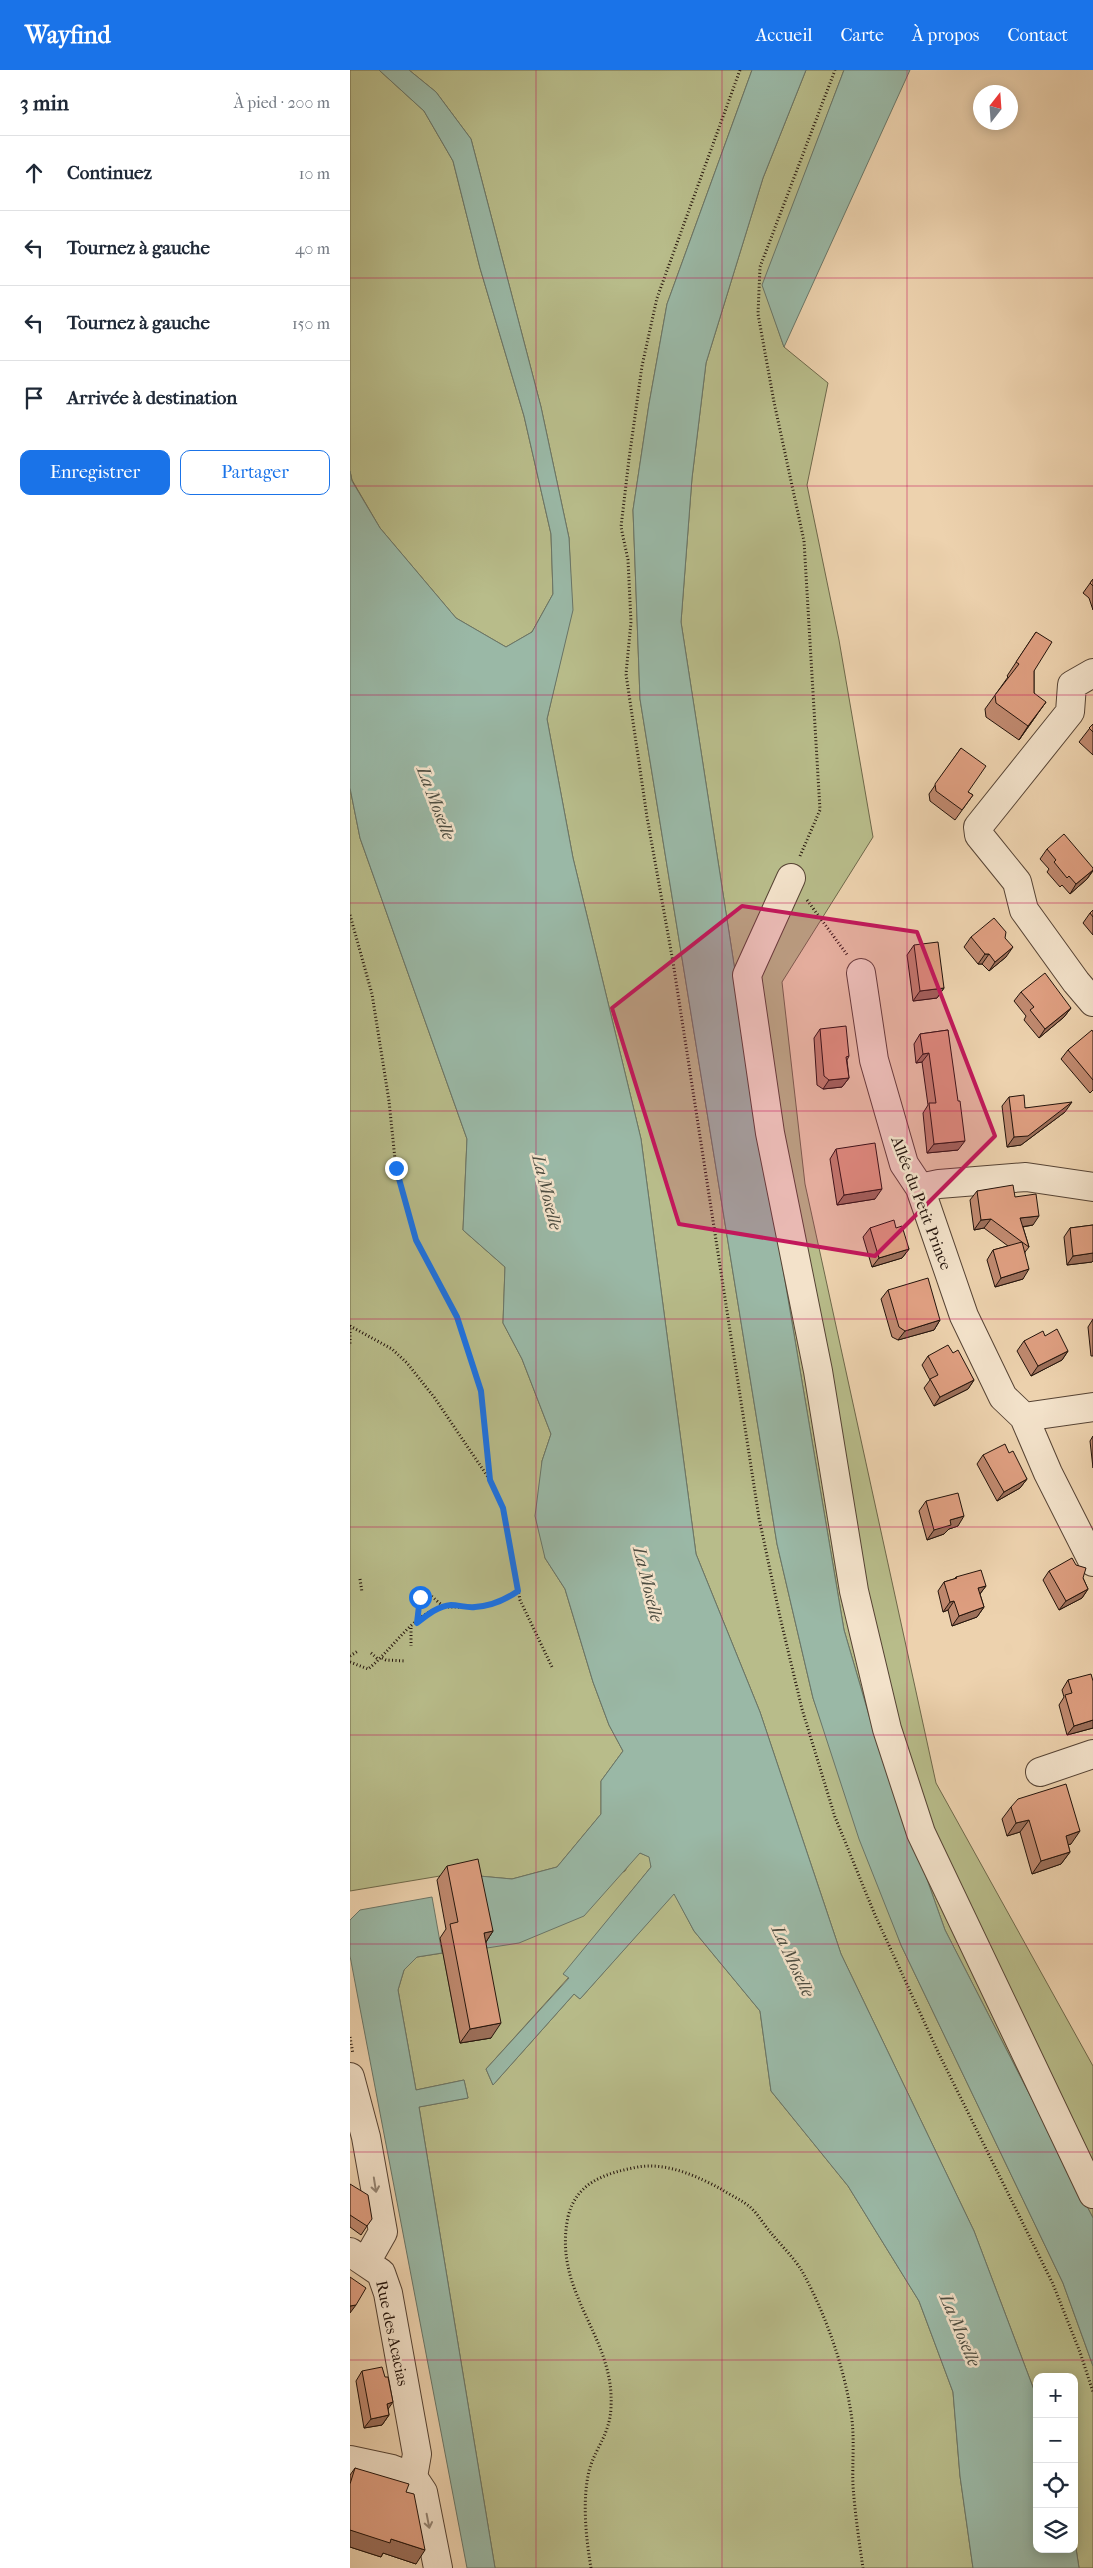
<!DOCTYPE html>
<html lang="fr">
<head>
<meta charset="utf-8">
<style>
  :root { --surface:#fff; --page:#f6f6f7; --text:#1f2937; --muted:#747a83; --line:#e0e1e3; --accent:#1a73e8 }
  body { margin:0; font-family:"IM FELL French Canon",serif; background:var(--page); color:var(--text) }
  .controls { position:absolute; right:15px; bottom:15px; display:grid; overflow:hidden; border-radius:10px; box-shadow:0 2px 12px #0003 }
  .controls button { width:45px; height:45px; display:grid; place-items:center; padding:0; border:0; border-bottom:1px solid var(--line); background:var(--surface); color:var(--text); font:25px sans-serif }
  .compass { position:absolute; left:623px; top:15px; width:45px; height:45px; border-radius:50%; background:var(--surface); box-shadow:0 2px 12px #0003; rotate:17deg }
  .stop { position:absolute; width:15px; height:15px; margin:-11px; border:4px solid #1a73e8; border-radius:50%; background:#fff }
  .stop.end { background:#1a73e8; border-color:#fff; box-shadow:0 1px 5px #0008 }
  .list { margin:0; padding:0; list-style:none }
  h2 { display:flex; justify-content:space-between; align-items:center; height:65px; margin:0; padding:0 20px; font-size:21px }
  h2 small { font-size:16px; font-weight:400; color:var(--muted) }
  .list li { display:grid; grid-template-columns:32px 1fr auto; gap:15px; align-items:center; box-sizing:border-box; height:75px; padding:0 20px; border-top:1px solid var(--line) }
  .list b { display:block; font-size:19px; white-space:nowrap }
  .list em { font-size:16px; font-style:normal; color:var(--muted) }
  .actions { display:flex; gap:10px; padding:15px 20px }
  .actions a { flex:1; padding:11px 0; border:1px solid var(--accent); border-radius:10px; text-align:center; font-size:18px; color:var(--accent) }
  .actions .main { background:var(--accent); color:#fff }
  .icon { flex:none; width:28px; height:28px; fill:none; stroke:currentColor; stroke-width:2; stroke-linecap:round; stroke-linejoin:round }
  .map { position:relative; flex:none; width:743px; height:2498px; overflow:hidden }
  header { display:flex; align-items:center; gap:30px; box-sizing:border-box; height:70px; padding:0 25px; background:var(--accent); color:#fff }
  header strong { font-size:24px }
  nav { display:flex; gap:28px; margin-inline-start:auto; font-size:18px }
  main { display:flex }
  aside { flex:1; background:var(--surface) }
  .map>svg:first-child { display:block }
  .green { fill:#b8bc8a; stroke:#6e684a }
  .water { fill:#9ab8a6; stroke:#6a7668 }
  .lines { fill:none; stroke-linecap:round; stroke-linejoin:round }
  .minor-casing { stroke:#564334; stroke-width:30 }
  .path { stroke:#23130b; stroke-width:3; stroke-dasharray:1 2.5; stroke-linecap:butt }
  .minor { stroke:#f3e2ca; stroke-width:28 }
  .wall { fill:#c0896f; stroke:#23130b }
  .shaded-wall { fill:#9c6f5a; stroke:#23130b }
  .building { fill:#df9f81; stroke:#23130b }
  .oneway { stroke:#958574 }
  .route { stroke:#1a73e8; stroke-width:6 }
  .marked { fill:#c2185b; fill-opacity:0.2; stroke:#c2185b; stroke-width:4; stroke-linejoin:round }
  .grid { fill:none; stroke:#c2185b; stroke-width:1; stroke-opacity:0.55 }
  .labels { text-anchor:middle; stroke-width:5; stroke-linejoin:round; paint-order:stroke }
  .street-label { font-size:16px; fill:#23130b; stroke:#f3e2ca }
  .water-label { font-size:18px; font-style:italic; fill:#4d4d41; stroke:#f3e2ca }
</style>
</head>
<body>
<header>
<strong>Wayfind</strong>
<nav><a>Accueil</a><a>Carte</a><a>À propos</a><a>Contact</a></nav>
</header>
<main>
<aside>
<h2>3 min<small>À pied · 200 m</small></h2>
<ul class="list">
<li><svg class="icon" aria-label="ahead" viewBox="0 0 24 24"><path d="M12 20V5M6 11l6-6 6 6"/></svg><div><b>Continuez</b></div><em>10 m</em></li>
<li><svg class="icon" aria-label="left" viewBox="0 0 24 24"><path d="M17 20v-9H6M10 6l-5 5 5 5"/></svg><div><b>Tournez à gauche</b></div><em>40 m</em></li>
<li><svg class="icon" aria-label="left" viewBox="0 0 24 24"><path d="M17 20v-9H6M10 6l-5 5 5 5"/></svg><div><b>Tournez à gauche</b></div><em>150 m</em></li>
<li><svg class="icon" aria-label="arrive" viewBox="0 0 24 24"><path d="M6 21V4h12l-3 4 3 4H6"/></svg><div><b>Arrivée à destination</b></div></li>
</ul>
<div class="actions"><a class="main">Enregistrer</a><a>Partager</a></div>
</aside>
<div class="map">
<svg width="743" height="2498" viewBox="0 0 743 2498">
  <rect width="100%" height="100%" fill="#edd2ae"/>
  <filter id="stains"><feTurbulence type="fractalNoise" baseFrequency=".004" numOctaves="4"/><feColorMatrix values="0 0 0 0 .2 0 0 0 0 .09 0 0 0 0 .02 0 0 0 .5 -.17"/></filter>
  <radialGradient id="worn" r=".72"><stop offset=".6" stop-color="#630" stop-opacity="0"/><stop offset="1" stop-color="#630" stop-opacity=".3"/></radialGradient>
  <path class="green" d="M0 0H29L74 41 103 91 130 198 174 346 201 464 203 524 182 562 156 577 106 548 30 458 2 410 0 401Z
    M59 0H402L317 234 299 334 283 440 290 629 427 1474 463 1628 551 1875 713 2213 743 2296V2498H729L724 2465V2307H687V2328L624 2161 491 1884 410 1642 346 1484 291 1069 223 788 197 649 222 540 219 468 191 337 121 69 86 22Z
    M456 0H494L413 215 434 277 478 313 457 415 489 570 523 767 432 912 455 1114 586 1713 743 1996V2148L595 1860 520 1649 494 1560 411 1069 331 552 342 408 356 293 413 108Z
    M0 718 10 768 117 1069 113 1160 155 1197 153 1253 172 1289 201 1364 192 1391 195 1488 215 1519 243 1612 259 1655 273 1681 251 1711V1744L207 1797 162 1809 129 1806 120 1801 0 1821Z
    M290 1783 300 1787 301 1797 214 1904 219 1907 136 1999 143 2015 224 1924 230 1929 324 1823 344 1861 410 1941 421 2021 498 2116 569 2231 603 2322 610 2406 623 2498H145L69 2037 118 2028 114 2010 66 2020 48 1920 54 1900 67 1887 93 1883 110 1973 141 1968 124 1877 275 1801 281 1791Z"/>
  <path class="water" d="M29 0H59L86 22 121 69 191 337 219 468 223 540 197 649 223 788 291 1069 346 1484 410 1642 491 1884 624 2161 687 2328V2479H724V2465L729 2498H623L610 2406 603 2322 569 2231 498 2116 421 2021 410 1941 344 1861 324 1824 230 1929 224 1924 143 2015 136 1999 219 1908 213 1904 301 1797 299 1787 290 1783 234 1846 169 1873 137 1878 129 1842V1806L162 1809 207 1797 251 1744V1711L273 1681 259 1655 243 1612 215 1519 195 1488 185 1446 192 1391 201 1364 172 1289 153 1253 155 1197 113 1160 117 1069 10 768 0 718V401L2 411 30 458 106 548 156 577 182 562 203 524 201 464 174 346 130 198 103 91 74 41Z
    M402 0H456L413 108 356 293 342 408 331 552 411 1069 494 1560 520 1649 595 1860 743 2148V2296L713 2213 551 1875 509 1769 463 1628 427 1474 290 629 283 440 299 334 317 234Z
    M494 0H560L434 277 412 215Z
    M82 1827 92 1883 67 1887 54 1900 48 1920 66 2020 114 2010 118 2028 69 2037 145 2498H117L0 1886V1850L10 1840Z"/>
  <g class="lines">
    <g class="minor-casing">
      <path id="minor" d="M743 603 722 615 720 642 628 757 629 765 667 812 674 840 726 912 743 932
        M441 808 397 905 420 1063 468 1301 504 1521 537 1659 571 1763 743 2124
        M511 903 524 990 554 1094 570 1118 614 1246 653 1327 674 1347 698 1403 743 1492
        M570 1118 589 1114 676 1107 743 1117
        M674 1347 743 1337
        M690 1702 743 1684
        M0 2007 16 2067 33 2162 16 2192
        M0 2182 31 2203 38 2223 67 2384 63 2407 73 2422 88 2498
        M0 2390 42 2399 63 2407"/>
    </g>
    <path class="path" d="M390 0 307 228 292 296 279 389 271 457 278 490 281 552 276 604 297 747 323 892 409 1448 430 1547 452 1639 485 1747 525 1845 589 1984 703 2214 730 2282 743 2322
      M450 786 470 740 454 471 424 332 408 244 410 197 485 0
      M457 830 498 886
      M0 845 22 924 39 1031 46 1099 66 1170 107 1247 131 1321 140 1410
      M0 1255V1274
      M0 1256 42 1279 57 1293 84 1327 140 1410 153 1438 170 1530 202 1597
      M10 1509 12 1522
      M79 1524 94 1537
      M67 1552 70 1527
      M61 1558V1576
      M21 1583 29 1590
      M0 1586 8 1581
      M32 1588 36 1590 55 1591
      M0 1592 18 1599C39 1583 60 1549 84 1540 101 1534 109 1539 125 1537 141 1536 155 1530 168 1521
      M0 1967 3 1984
      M241 2498C236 2468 232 2431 239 2401 245 2378 260 2365 261 2337 265 2266 202 2223 218 2147 226 2112 256 2103 288 2097 316 2092 347 2106 371 2119 380 2125 392 2130 400 2137 408 2144 414 2155 421 2163 431 2175 444 2188 452 2201 475 2243 494 2296 501 2343 505 2367 502 2392 503 2416 505 2443 509 2471 513 2498"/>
    <use href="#minor" class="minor"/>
  </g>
  <path class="wall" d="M743 509V540L739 528 733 523Z
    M686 562 684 601V623L686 646 669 670 636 647 635 639 658 607 657 606Z
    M743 654V685L729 672Z
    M611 678 618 722 623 725 605 750 580 731 579 724Z
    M697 779 743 798V801L737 809 720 824 712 815 710 817 697 802 699 799 690 789Z
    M743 840V865L733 853 740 843Z
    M621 867 655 868 656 887 639 901 632 894H628L614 877Z
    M564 875 594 918 587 928 563 931 557 885Z
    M671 922 721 938 714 947 689 968 674 950 676 946 664 931Z
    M470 959 499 986 497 990 499 1008 492 1017 473 1019 467 1015 464 968Z
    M598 960 608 1080 577 1083 573 1043 578 1035 572 992 566 993 564 974 570 964Z
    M743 962V1020L740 1023 711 989 718 980Z
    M659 1027 675 1038 715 1042 671 1075 657 1077 652 1036Z
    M486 1079 525 1129 487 1135 480 1089Z
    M627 1121 665 1127 683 1155 673 1157 679 1177 675 1182 673 1209 645 1217 637 1190 643 1180 658 1176 634 1158 624 1160 620 1130Z
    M743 1155V1191L742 1192 717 1195 714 1167 720 1158Z
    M520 1158H546L559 1179 552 1188 522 1197 513 1167Z
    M538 1220 590 1250 584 1260 548 1270 542 1267 531 1229Z
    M743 1249V1286H741L738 1257Z
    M695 1266 718 1281 712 1290 681 1306 667 1281 674 1271Z
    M603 1283 624 1310 618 1319 584 1336 574 1318 580 1310 572 1295 578 1286Z
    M743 1366V1398L740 1371Z
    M659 1383 677 1409 670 1418 647 1431 627 1394 633 1385Z
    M576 1431 608 1456 599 1459 594 1464 577 1470 569 1441Z
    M699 1501 733 1508 738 1519 732 1528 709 1540 693 1510Z
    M606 1507 636 1516 630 1524 634 1537 627 1547 602 1556 598 1540 593 1542 588 1521 594 1512 604 1509Z
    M718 1610 743 1611V1658L717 1665 709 1635 714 1627 712 1620Z
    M661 1737 721 1774H718L720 1782 711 1794 682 1804 670 1762 657 1766 652 1749Z
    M97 1796 143 1861 136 1872 141 1968 110 1973 90 1868 96 1859 87 1810Z
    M0 2114 17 2156 11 2165 0 2157Z
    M12 2301 38 2339 39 2345 32 2355 14 2358 6 2311Z
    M5 2398 56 2422 66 2494 33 2483 31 2487 0 2477V2405Z"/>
  <path class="shaded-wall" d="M696 632 686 646 669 670 678 656Z
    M743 800 737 809 720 824 726 814Z
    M663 877 656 887 639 901 645 892Z
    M635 884H639L632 894H628Z
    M594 918 587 928 563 931 570 921Z
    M721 938 714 947 689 968 695 959Z
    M579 983 572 992 566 993 573 984Z
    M499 1008 492 1017 473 1019 479 1010Z
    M722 1032 715 1042 671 1075 657 1077 664 1067Z
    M615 1071 608 1080 577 1083 584 1074Z
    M532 1119 525 1129 487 1135 494 1125Z
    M689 1146 683 1155 664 1158 670 1148Z
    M641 1149 634 1158 624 1160 631 1150Z
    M559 1179 552 1188 522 1197 529 1188Z
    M743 1183V1191L742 1192 717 1195 723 1186Z
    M679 1199 673 1209 645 1217 651 1208Z
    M590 1250 584 1260 548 1270 555 1261Z
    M718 1281 712 1290 681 1306 688 1296Z
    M624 1310 618 1319 584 1336 590 1327Z
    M677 1409 670 1418 647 1431 654 1422Z
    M614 1446 608 1456 599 1459 594 1464 577 1470 584 1460 600 1450Z
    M636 1516 629 1525 628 1518Z
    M738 1519 732 1528 709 1540 716 1531Z
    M604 1531 598 1540 593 1542 600 1532Z
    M634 1537 627 1547 602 1556 609 1546Z
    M743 1650V1658L717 1665 724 1656Z
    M679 1750 670 1762 657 1766 666 1753Z
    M730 1761 721 1774 707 1778 716 1766Z
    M720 1782 711 1794 682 1804 691 1791Z
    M143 1861 134 1875V1863Z
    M151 1953 141 1968 110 1973 120 1959Z
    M6 2235 0 2243V2236Z
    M43 2332 36 2342 37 2334Z
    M39 2345 32 2355 14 2358 21 2349Z
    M0 2460 41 2469 75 2480 66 2494 33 2483 31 2487 0 2477Z"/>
  <path class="building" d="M743 509V516L740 513Z
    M686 562 702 572 684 601V623L696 632 678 656 646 633 645 625 669 594 666 592Z
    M743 654V662L739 658Z
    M611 678 636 696 618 722 623 725 612 740 586 721 585 714Z
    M714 764 743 798V800L726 814 719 806 717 808 704 792 706 790 697 779Z
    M743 840V847L740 843Z
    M644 848 656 862 655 868 663 877 645 892 639 884H635L621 867Z
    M588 872 594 918 570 921 564 875Z
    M695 903 721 938 695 959 680 940 684 937 671 922Z
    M496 956 499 986 496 987 499 1008 479 1010 474 1006 470 959Z
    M598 960 608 1031H610L615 1071 584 1074 579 1033H586L579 983 573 984 570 964Z
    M742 960 743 962V1010L718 980Z
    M674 1025 675 1038 722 1032 678 1066 664 1067 659 1027Z
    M525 1073 532 1119 494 1125 486 1079Z
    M663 1115 665 1127 686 1124 689 1146 670 1148 679 1177 672 1172 679 1199 651 1208 643 1180 672 1172 641 1149 631 1150 627 1121Z
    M544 1150 546 1158 552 1156 559 1179 529 1188 520 1158Z
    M743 1155V1183L723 1186 720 1158Z
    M578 1208 590 1250 555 1261 549 1257 538 1220Z
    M707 1259 718 1281 688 1296 674 1271 693 1261 695 1266Z
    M598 1275 603 1283 608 1280 624 1310 590 1327 580 1309 588 1305 578 1286Z
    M655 1374 659 1383 663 1381 677 1409 654 1422 633 1385Z
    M608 1423 614 1446 600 1450 601 1455 584 1460 576 1431Z
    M722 1488 726 1495 736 1498 733 1508 738 1519 716 1531 699 1501Z
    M631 1500 636 1516 628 1518 634 1537 609 1546 604 1531 600 1532 594 1512 607 1508 606 1507Z
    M741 1604 743 1611V1650L724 1656 715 1625 722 1623 718 1610Z
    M716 1714 730 1761 716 1766 720 1782 691 1791 679 1750 666 1753 661 1737 668 1729Z
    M128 1789 143 1861 134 1863 151 1953 120 1959 100 1854 108 1852 97 1796Z
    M0 2114 18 2125 22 2149 17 2156 0 2145Z
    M0 2207 16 2218 6 2235 0 2236Z
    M32 2297 35 2307H38L43 2332 37 2334 39 2345 21 2349 12 2301Z
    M5 2398 59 2414 56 2422 64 2424 75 2480 41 2469 40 2473 0 2460V2414Z"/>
  <defs><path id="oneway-shaft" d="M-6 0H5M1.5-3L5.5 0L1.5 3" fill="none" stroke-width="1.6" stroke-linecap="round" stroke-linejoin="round" transform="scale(1.25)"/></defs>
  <g class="oneway">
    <use href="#oneway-shaft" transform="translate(25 2115) rotate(81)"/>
    <use href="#oneway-shaft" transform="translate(78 2451) rotate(79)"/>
  </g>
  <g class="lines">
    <path class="route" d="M46 1098 66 1170 107 1247 131 1321 140 1410 153 1438 168 1521C155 1530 141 1536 125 1537 117 1538 109 1535 101 1535 88 1536 77 1545 67 1553L70 1527"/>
  </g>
  <path class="marked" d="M392 836 567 862 645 1066 525 1186 329 1154 262 938Z"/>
  <path class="grid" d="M186 0V2498M372 0V2498M557 0V2498M0 208H743M0 416H743M0 625H743M0 833H743M0 1041H743M0 1249H743M0 1457H743M0 1665H743M0 1874H743M0 2082H743M0 2290H743"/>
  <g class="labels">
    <g class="street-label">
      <text transform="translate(572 1133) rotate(69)" y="6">Allée du Petit Prince</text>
      <text transform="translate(43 2263) rotate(78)" y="6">Rue des Acacias</text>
    </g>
    <g class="water-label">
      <text transform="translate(86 733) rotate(69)" y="6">La Moselle</text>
      <text transform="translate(197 1122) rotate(76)" y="6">La Moselle</text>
      <text transform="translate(298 1514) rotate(76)" y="6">La Moselle</text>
      <text transform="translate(443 1891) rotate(65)" y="6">La Moselle</text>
      <text transform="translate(610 2260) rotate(67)" y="6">La Moselle</text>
    </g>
  </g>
  <rect width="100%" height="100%" filter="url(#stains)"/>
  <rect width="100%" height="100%" fill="url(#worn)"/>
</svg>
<div class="controls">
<button>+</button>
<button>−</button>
<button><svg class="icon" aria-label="locate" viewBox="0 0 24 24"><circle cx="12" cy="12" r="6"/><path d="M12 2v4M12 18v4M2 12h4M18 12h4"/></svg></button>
<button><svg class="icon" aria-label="layers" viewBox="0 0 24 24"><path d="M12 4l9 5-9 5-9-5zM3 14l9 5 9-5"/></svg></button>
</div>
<svg class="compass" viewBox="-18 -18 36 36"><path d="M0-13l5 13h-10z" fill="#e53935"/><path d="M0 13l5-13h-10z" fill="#747a83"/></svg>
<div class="stop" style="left:70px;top:1527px"></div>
<div class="stop end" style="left:46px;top:1098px"></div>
</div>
</main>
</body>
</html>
